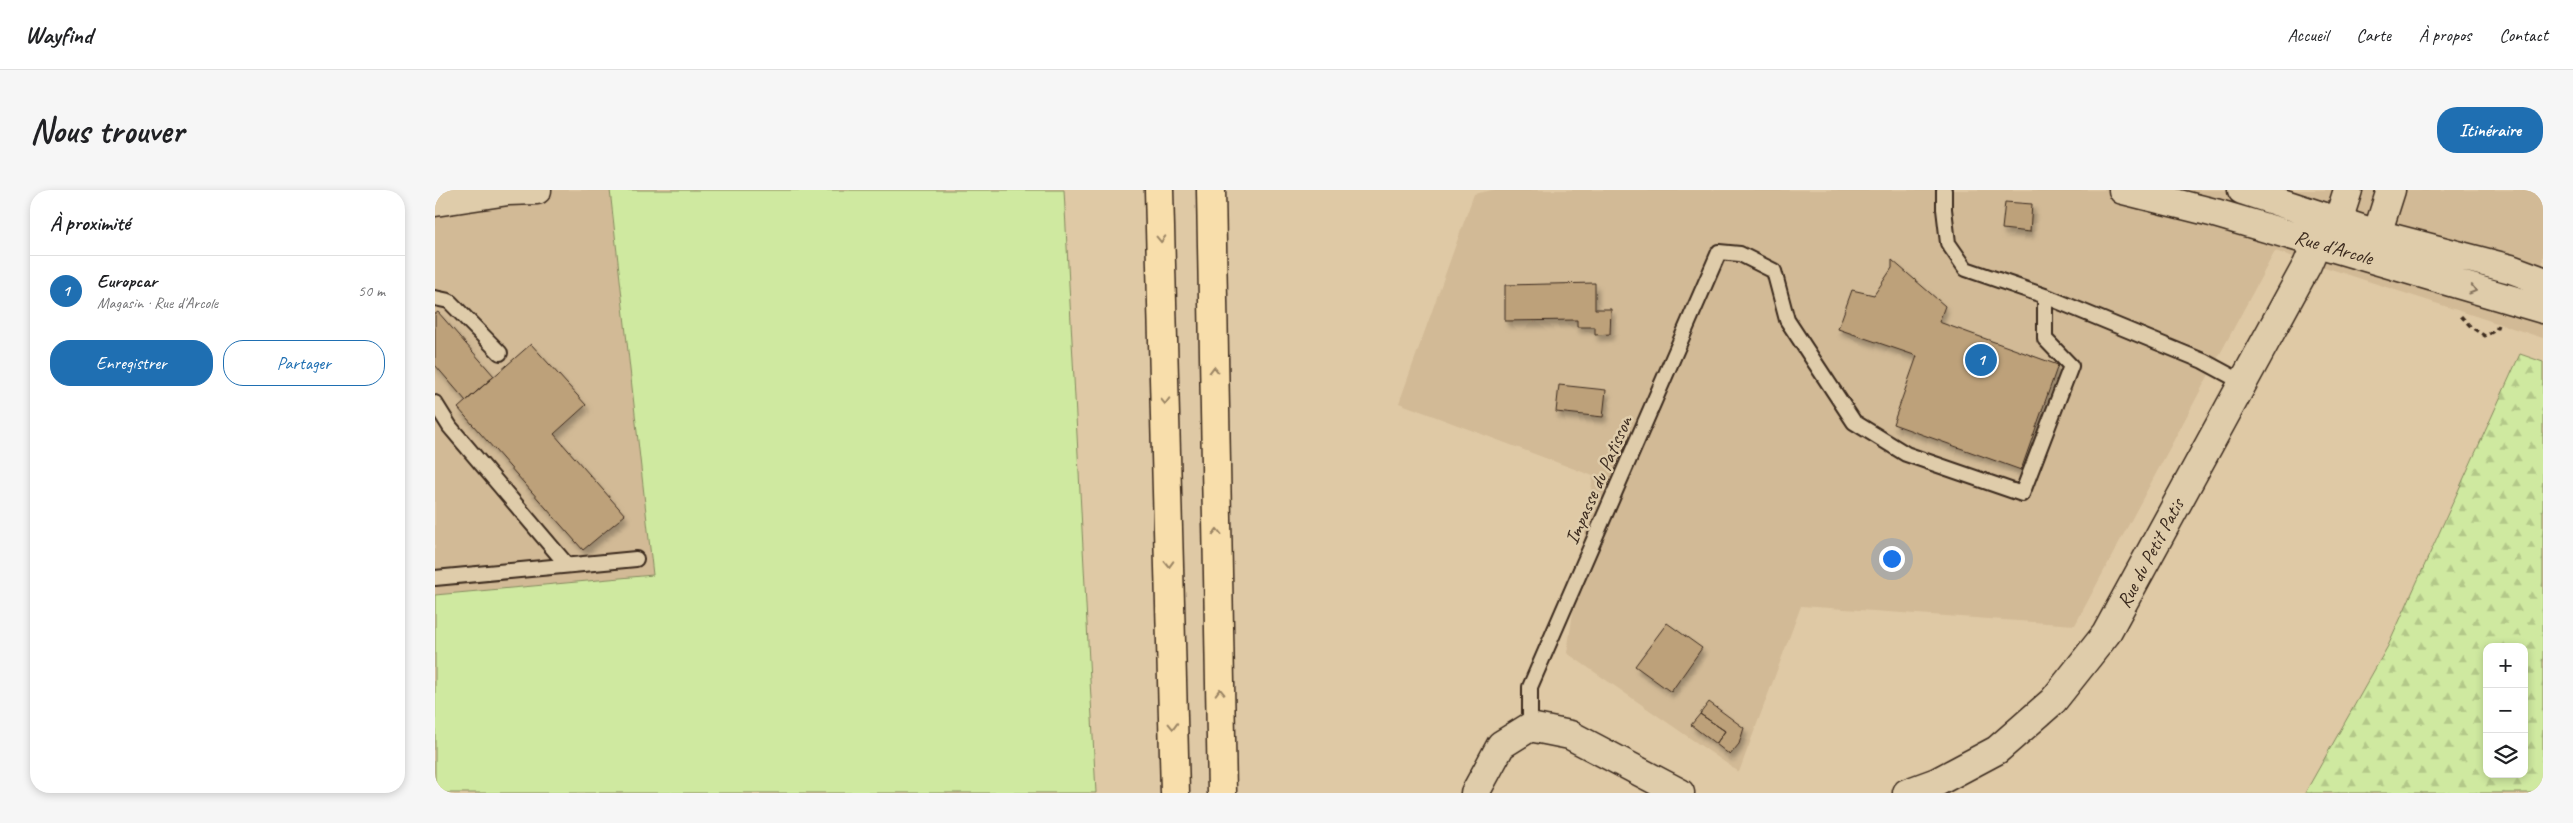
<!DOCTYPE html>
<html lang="fr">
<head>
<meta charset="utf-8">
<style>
  :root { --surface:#fff; --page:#f6f6f6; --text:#202124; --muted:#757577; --line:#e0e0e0; --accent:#1f6fb2 }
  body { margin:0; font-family:Caveat,sans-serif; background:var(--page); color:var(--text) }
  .controls { position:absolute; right:15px; bottom:15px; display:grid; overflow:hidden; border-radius:10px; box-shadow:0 2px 8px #0003 }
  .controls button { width:45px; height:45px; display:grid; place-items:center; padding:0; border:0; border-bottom:1px solid var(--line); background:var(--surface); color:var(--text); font:25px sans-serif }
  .you { position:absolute; left:1456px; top:368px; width:18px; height:18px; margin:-12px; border:4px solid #fff; border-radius:50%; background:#1a73e8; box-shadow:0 0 0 8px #1a73e833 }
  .badge { display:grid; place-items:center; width:32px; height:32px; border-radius:50%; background:var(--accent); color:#fff; font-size:16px; font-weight:700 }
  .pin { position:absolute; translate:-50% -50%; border:2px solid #fff; box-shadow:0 1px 5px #0006 }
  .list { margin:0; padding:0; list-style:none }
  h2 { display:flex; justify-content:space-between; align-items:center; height:65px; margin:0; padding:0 20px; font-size:21px }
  h2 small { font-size:16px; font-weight:400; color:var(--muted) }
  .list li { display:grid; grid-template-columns:32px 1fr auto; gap:15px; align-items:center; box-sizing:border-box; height:70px; padding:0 20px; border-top:1px solid var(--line) }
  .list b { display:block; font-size:19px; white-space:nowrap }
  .list p { margin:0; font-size:16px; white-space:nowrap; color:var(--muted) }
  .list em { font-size:16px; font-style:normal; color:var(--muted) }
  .actions { display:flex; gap:10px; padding:15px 20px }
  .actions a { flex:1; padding:11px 0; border:1px solid var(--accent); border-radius:20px; text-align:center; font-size:18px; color:var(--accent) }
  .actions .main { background:var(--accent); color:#fff }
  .icon { flex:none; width:28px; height:28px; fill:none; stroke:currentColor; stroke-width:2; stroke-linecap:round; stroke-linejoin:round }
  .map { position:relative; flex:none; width:2108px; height:603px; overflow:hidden; border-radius:20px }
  header { display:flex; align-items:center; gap:30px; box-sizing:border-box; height:70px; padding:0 25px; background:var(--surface); border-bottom:1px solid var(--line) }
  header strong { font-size:24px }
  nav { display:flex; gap:28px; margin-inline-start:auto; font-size:18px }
  .intro { display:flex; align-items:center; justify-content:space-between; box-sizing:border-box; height:120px; padding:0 30px }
  h1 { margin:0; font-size:35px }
  .button { padding:12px 22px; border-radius:20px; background:var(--accent); color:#fff; font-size:18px; font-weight:700 }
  main { display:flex; gap:30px; padding:0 30px }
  aside { flex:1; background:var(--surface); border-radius:20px; box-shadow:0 2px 8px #0003 }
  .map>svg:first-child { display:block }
  .built { fill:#d2ba96 }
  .green { fill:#cfe9a0; stroke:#858a5f }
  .forest { fill:url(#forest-firs); stroke:#858a5f; fill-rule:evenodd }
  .building { fill:#bda17a; stroke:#3b2a1e; filter:url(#shadow) }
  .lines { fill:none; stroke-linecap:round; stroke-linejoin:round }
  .lane-casing { stroke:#3b2a1e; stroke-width:18 }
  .street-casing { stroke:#3b2a1e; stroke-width:31 }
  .secondary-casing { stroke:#3b2a1e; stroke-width:31 }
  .highway-casing { stroke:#3b2a1e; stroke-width:31 }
  .path { stroke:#3b2a1e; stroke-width:3; stroke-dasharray:5 4; stroke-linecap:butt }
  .lane { stroke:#dfccaa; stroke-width:14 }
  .street { stroke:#dfccaa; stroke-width:28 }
  .secondary { stroke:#dfccaa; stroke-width:28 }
  .highway { stroke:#f8deab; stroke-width:28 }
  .oneway { stroke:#9a8464 }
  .oneway2 { stroke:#85735d }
  .labels { text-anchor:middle; stroke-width:5; stroke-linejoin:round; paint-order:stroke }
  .street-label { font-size:20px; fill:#3b2a1e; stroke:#dfccaa }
</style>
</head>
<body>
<header>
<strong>Wayfind</strong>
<nav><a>Accueil</a><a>Carte</a><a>À propos</a><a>Contact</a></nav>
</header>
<div class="intro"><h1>Nous trouver</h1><a class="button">Itinéraire</a></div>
<main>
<aside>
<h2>À proximité<small></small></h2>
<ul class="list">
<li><span class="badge">1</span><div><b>Europcar</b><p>Magasin · Rue d'Arcole</p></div><em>50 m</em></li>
</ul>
<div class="actions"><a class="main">Enregistrer</a><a>Partager</a></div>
</aside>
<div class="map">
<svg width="2108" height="603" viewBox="0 0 2108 603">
  <defs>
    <pattern id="forest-firs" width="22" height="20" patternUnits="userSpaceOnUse" patternTransform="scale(1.25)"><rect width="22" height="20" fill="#cfe9a0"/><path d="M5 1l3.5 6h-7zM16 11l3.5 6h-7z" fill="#b3c889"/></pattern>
    <filter id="shadow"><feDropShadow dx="3" dy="5.5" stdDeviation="2.5" flood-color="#0004"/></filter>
  </defs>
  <rect width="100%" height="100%" fill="#dfc9a5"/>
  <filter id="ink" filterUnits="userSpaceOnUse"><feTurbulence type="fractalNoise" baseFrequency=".02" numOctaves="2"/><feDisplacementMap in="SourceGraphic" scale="10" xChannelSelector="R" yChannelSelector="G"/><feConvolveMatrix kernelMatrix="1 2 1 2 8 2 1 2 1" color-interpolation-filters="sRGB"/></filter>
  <g filter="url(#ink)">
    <path class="built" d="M0 0H175L218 385 0 405Z
      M1057 0H2108V148L1840 61 1640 435 1366 416 1304 582 1132 463 1158 286 964 213 1039 4Z"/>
    <path class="green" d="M175 0H629L661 603H0V405L218 385Z"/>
    <path class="forest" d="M2085 164 2108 172V603H1870L1953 456ZM2052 457H2089V584H2052Z"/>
    <path class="building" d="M1570 12 1597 14 1595 42 1567 39Z
      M1457 70 1510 116 1504 132 1623 175 1586 280 1458 234 1482 166 1403 139 1417 100 1439 105 1457 78Z
      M1160 93V119H1176L1175 144 1160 145V137H1142V130L1070 131V95Z
      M3 122 59 186 31 211 0 175V124Z
      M96 154 151 215 119 244 190 325 148 360 23 218Z
      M1124 195 1171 200 1168 227 1121 222Z
      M1232 433 1267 458 1236 502 1200 476Z
      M1274 512 1309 538 1304 554 1295 565 1281 554 1290 541 1265 524Z
      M1265 524 1290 541 1281 554 1256 535Z"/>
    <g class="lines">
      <g class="lane-casing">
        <path id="lane" d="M1610 106 1768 171 1807 192
          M0 108 14 111 65 163
          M0 213 15 237 132 375
          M0 388 201 369
          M1095 537V497L1284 62 1305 64 1339 81 1352 130 1419 232 1471 264 1587 304 1636 176 1610 149V106L1531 79 1513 53 1509 19V0"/>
      </g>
      <g class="street-casing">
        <path id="street" d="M1887 40 1903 31 1913 0
          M1920 43 1942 44 1956 0
          M1040 603 1066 555 1095 537 1135 545 1245 603
          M1472 603 1502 592 1562 560 1618 511 1671 444 1872 75 1887 40"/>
      </g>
      <g class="secondary-casing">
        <path id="secondary" d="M1688 0 1780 23 2108 119
          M1807 0 1942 44 2076 79 2108 91
          M0 12 73 1 102 0"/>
      </g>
      <g class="highway-casing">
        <path id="highway" d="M724 0 740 603
          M776 0 787 603"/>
      </g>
      <path class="path" d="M2026 126 2036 137 2050 146 2061 140 2063 135"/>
      <use href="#lane" class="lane"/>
      <use href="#street" class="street"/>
      <use href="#secondary" class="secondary"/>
      <use href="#highway" class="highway"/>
    </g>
    <defs><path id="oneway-chevron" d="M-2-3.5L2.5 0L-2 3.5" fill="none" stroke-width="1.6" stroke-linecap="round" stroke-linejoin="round" transform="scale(1.25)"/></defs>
    <g class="oneway">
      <use href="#oneway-chevron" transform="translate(726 49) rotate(88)"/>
      <use href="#oneway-chevron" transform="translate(779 180) rotate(-91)"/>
      <use href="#oneway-chevron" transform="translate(730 211) rotate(88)"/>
      <use href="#oneway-chevron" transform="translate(782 342) rotate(-91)"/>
      <use href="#oneway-chevron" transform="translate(734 374) rotate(88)"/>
      <use href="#oneway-chevron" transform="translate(785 502) rotate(-91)"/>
      <use href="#oneway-chevron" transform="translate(738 536) rotate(88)"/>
    </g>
    <use class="oneway2" href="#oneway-chevron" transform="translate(2038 100) rotate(16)"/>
  </g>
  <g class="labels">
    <g class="street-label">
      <text transform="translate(1899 57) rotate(16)" y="7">Rue d'Arcole</text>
      <text transform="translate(1163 290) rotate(-66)" y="7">Impasse du Patisson</text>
      <text transform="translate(1715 363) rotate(-62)" y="7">Rue du Petit Patis</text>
    </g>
  </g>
</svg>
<div class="controls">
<button>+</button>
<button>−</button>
<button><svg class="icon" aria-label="layers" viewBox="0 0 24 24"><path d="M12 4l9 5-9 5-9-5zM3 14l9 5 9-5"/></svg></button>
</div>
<div class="you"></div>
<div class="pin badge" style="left:1546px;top:170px">1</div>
</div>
</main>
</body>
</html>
